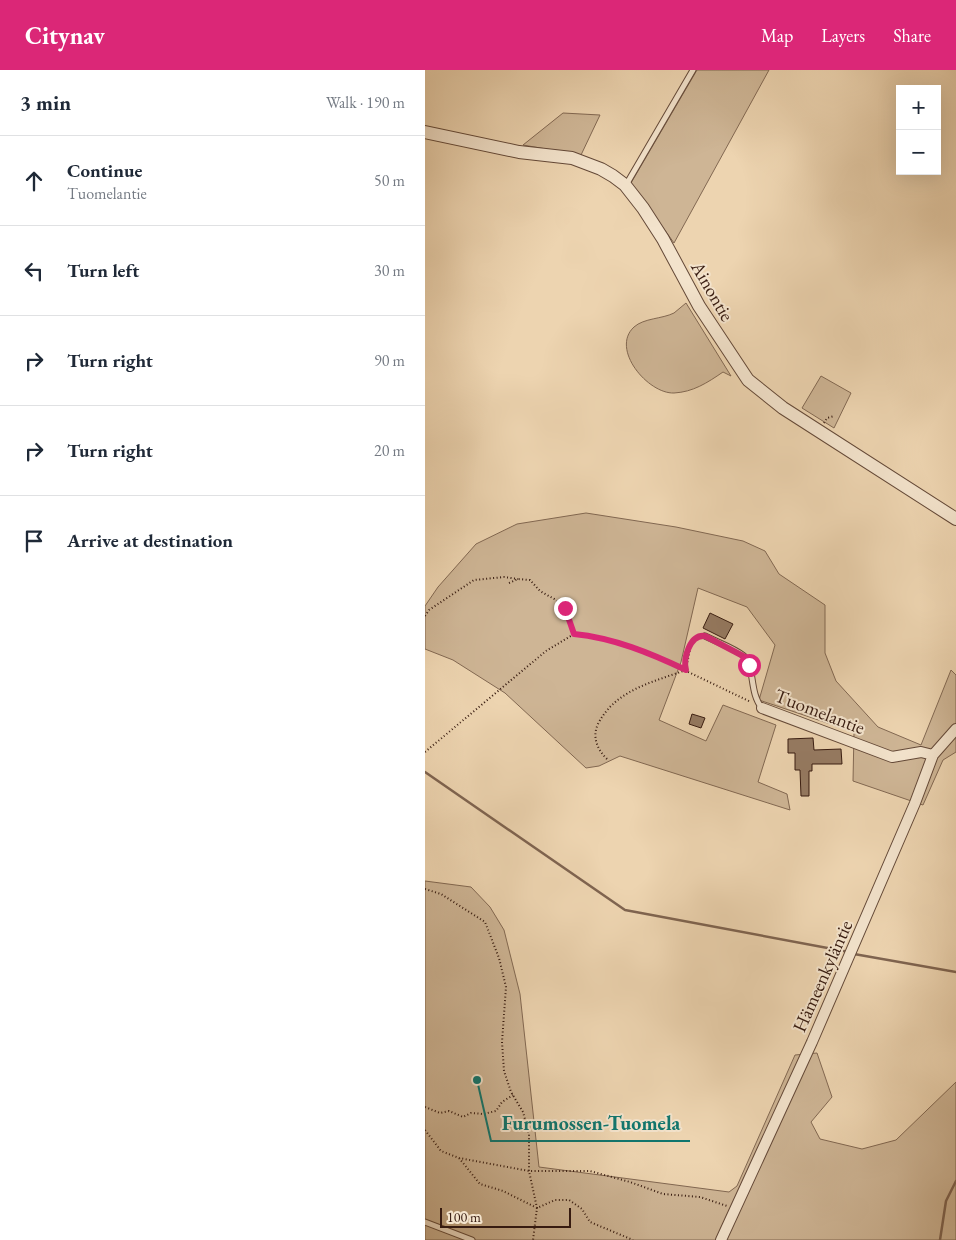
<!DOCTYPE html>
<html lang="en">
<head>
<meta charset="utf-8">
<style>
  :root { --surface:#fff; --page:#f6f6f7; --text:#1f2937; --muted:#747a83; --line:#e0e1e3; --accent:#db2777 }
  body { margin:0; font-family:"EB Garamond",serif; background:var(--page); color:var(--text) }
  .controls { position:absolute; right:15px; top:15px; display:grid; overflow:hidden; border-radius:0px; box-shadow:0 5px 20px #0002 }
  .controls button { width:45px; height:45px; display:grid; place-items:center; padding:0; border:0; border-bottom:1px solid var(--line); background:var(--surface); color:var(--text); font:25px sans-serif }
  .scale { position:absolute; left:15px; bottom:12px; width:131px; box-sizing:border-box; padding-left:5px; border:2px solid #371b10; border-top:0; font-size:14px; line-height:18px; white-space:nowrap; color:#371b10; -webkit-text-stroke:4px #f3e3cc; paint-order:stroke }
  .stop { position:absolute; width:15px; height:15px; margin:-11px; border:4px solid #db2777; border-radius:50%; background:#fff }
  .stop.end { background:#db2777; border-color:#fff; box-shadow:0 1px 5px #0008 }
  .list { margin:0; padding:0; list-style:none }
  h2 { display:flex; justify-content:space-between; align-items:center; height:65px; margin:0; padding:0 20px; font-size:21px }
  h2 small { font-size:16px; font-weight:400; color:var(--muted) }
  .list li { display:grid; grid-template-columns:32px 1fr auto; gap:15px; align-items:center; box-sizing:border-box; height:90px; padding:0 20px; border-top:1px solid var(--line) }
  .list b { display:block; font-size:19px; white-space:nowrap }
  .list p { margin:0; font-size:16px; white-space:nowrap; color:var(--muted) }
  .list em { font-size:16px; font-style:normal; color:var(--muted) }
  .icon { flex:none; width:28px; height:28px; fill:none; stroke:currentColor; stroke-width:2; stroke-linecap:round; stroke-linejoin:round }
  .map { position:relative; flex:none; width:531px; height:1170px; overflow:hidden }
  header { display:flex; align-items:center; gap:30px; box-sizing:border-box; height:70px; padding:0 25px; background:var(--accent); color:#fff }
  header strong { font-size:24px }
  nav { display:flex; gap:28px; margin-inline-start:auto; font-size:18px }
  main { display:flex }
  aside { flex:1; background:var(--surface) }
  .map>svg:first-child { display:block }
  .green { fill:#ceb595; stroke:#826852 }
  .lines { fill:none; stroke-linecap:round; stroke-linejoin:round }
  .stream { stroke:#7f6450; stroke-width:2.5 }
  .building { fill:#967b63; stroke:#371b10 }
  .service-casing { stroke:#644938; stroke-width:7 }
  .minor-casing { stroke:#644938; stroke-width:12 }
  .tertiary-casing { stroke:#644938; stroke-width:14 }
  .path { stroke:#371b10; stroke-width:2; stroke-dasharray:1 2.5; stroke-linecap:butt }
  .service { stroke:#f3e3cc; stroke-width:5 }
  .minor { stroke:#f3e3cc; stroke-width:10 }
  .tertiary { stroke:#f3e3cc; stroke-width:12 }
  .route { stroke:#db2777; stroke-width:6 }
  .labels { text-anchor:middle; stroke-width:4; stroke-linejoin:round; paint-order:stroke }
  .street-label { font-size:19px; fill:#371b10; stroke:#f3e3cc }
  .leader { fill:none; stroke:#0f766e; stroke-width:2 }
  .callout-dot { fill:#0f766e; stroke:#f3e3cc; stroke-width:2 }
  .callout-label { font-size:20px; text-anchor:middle; font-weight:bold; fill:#0f766e; stroke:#f3e3cc; stroke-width:4; stroke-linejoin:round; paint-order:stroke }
</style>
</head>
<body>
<header>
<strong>Citynav</strong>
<nav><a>Map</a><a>Layers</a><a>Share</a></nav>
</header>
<main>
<aside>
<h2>3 min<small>Walk · 190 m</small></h2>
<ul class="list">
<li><svg class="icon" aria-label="ahead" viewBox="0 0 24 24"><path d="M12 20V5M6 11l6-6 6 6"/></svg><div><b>Continue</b><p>Tuomelantie</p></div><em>50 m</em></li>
<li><svg class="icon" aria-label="left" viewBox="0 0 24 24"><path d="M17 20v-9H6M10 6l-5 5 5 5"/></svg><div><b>Turn left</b></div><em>30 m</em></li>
<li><svg class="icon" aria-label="right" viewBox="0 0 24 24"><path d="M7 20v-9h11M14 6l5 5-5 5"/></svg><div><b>Turn right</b></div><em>90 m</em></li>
<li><svg class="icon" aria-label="right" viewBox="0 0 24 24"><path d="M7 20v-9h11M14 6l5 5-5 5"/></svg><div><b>Turn right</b></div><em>20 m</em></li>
<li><svg class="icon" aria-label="arrive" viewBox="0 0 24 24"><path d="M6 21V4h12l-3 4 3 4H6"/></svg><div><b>Arrive at destination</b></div></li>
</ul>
</aside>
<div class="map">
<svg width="531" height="1170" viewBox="0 0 531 1170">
  <rect width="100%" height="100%" fill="#edd4b0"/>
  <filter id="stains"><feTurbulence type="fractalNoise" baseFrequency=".004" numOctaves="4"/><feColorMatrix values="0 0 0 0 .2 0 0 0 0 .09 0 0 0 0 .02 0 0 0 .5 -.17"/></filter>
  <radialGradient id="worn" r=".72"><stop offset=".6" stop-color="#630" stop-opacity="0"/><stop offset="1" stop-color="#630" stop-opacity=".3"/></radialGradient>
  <path class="green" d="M272 0H344L249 173 206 113Z
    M138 43 175 45 156 85 98 75Z
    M261 233 306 306 298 302C282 313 268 322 249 323 223 324 185 279 209 257 219 248 237 249 249 243 253 240 257 236 261 233Z
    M396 306 426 323 409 358 377 338Z
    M161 443 251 457 318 471 340 481 354 504 400 535V583L411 611 453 657 496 675 526 600 531 605V682L518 690 498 735 428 711 429 662 334 630 350 575 322 537 273 518 256 592 234 650 281 671 298 635 351 655 333 712 362 724 365 740 195 686 174 696 161 698 80 623 28 590 0 579V536L13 517 51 474 92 454Z
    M0 811 46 817 65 837 79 860 95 924 114 1097 304 1122 312 1116 370 985 392 983 407 1027 386 1052 395 1069 437 1079 471 1070 531 1012V1170H0Z"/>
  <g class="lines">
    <path class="stream" d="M0 702 200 840 424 882
      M429 884 531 902
      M515 1170 521 1131 531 1111"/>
  </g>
  <path class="building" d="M285 543 308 554 300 569 278 558Z
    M267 644 280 648 276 658 264 654Z
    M388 668 389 680 416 679 417 694H387V701H384V726H376L375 700H370V683H363V669Z"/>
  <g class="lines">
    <g class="service-casing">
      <path id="service" d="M201 115 268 0
        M280 566C292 572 309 578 319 586 330 596 324 623 337 638
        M0 1152 47 1170"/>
    </g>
    <g class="minor-casing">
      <path id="minor" d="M337 638 467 687 496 682 508 685
        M296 1170 387 972 490 733 508 685 531 659"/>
    </g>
    <g class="tertiary-casing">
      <path id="tertiary" d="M0 62 94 82 147 88 176 99 188 106 200 115 218 138 238 169 274 236 323 310 358 338 531 449"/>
    </g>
    <path class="path" d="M399 353 402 348 409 346
      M84 513 93 509 105 510 115 521 131 530 140 539 149 564
      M0 546 4 540 49 510 79 507 93 509
      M261 599 266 574 273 566
      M0 682 121 581 149 564 168 566 215 579 326 632
      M182 689C172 679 167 667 173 654 190 620 228 612 261 600
      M0 819 16 824 60 852 74 888 81 917 77 972 79 1001 86 1022 98 1042 104 1064V1101L112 1138 108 1170
      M0 1037 15 1043 24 1041 38 1047 46 1043 58 1044 71 1041 77 1032 88 1025
      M0 1060 16 1081 34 1088 104 1101H165L205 1112 238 1124 275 1127 302 1136
      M34 1088 55 1114 78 1121 112 1138 130 1130H144L157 1139 165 1152 208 1170"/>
    <use href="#service" class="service"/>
    <use href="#minor" class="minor"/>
    <use href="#tertiary" class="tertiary"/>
  </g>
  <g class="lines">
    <path class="route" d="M140 538 149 564C189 568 225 583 261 600 258 588 265 564 280 566L320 587 324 595"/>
  </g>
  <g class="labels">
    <g class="street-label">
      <text transform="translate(288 221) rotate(60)" y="7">Ainontie</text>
      <text transform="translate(395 641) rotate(21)" y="7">Tuomelantie</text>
      <text transform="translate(397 906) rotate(-66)" y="7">Hämeenkyläntie</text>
    </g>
  </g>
  <path class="leader" d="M52 1010L66 1071H265"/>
  <circle class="callout-dot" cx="52" cy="1010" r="5"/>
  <g class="callout-label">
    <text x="166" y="1060">Furumossen-Tuomela</text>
  </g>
  <rect width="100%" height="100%" filter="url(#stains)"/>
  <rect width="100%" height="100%" fill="url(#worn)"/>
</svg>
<div class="controls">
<button>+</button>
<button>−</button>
</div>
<div class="scale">100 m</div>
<div class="stop" style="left:324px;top:595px"></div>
<div class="stop end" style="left:140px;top:538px"></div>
</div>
</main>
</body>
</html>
